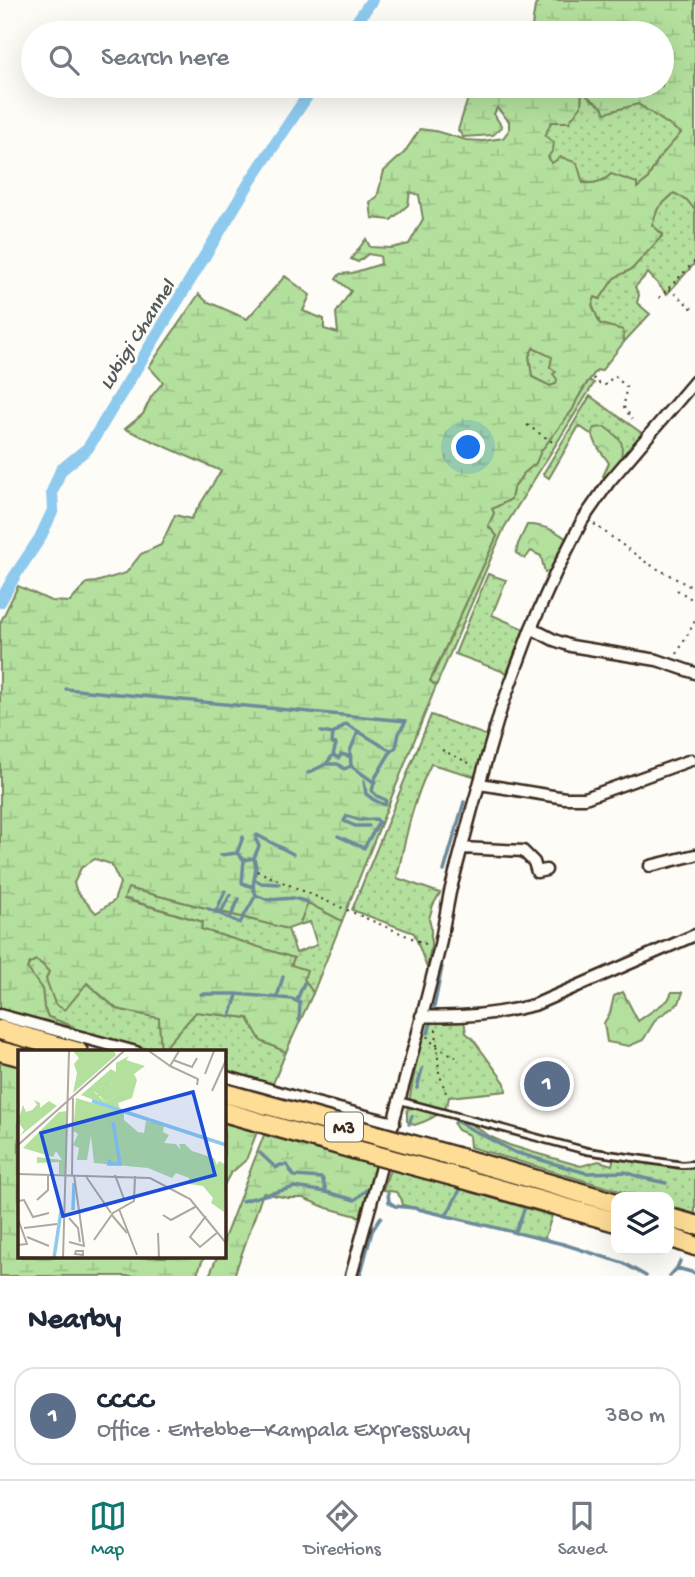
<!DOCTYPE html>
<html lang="en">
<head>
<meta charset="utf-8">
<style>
  :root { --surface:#fff; --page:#f2f2f3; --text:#1f2937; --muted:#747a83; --line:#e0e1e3; --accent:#0f766e }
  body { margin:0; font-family:"Gochi Hand",sans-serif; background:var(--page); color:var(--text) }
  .controls { position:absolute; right:21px; bottom:21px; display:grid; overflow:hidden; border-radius:14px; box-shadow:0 7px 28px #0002 }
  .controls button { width:63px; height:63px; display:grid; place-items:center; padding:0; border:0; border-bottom:2px solid var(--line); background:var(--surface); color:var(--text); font:35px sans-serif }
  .you { position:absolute; left:469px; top:448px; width:24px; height:24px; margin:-18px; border:5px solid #fff; border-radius:50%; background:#1a73e8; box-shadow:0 0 0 10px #1a73e833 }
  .badge { display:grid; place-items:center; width:46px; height:46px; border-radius:50%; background:var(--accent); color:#fff; font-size:23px; font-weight:700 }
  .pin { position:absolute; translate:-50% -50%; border:4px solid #fff; box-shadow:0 2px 7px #0006 }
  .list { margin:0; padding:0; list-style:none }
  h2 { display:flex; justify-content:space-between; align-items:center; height:91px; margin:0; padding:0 28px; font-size:30px }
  h2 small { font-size:23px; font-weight:400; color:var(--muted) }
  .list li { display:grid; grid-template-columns:46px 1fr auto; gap:21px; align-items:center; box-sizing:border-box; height:98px; margin:0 14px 14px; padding:0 14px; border:2px solid var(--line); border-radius:21px }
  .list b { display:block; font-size:26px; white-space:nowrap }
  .list p { margin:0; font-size:23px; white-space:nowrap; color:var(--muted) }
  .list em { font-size:23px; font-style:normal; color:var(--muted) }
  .icon { flex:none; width:38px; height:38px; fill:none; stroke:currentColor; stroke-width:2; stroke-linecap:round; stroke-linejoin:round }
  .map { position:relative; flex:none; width:695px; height:1276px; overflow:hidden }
  .search { position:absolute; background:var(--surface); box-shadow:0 7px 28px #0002; left:21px; right:21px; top:21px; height:77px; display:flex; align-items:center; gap:18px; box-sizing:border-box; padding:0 24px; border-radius:38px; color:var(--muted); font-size:26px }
  .sheet { height:203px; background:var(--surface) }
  nav { display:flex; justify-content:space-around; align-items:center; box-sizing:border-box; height:98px; border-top:2px solid var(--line); background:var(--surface); font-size:19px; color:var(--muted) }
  nav a { display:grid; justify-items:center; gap:4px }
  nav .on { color:var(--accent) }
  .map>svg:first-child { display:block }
  .grass { fill:url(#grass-dots); stroke:#78855e; stroke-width:2 }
  .forest { fill:url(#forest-crowns); stroke:#78855e; stroke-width:2 }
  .wetland { fill:url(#wetland-marsh); stroke:#78855e; stroke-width:2; fill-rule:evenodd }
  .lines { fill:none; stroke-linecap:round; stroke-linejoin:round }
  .stream { stroke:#6d8a9b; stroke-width:3.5 }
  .canal { stroke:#8ecaee; stroke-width:12 }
  .service-casing { stroke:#3b2a1e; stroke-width:10 }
  .minor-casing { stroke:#3b2a1e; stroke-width:15 }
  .motorway-casing { stroke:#3b2a1e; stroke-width:23 }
  .path { stroke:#3b2a1e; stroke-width:2; stroke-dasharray:2 5; stroke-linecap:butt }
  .service { stroke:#fdfcf7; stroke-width:4.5 }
  .minor { stroke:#fdfcf7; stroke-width:10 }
  .motorway { stroke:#fedd96; stroke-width:18 }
  .motorway-bridge-casing { stroke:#3b2a1e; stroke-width:23; stroke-linecap:butt }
  .motorway-bridge { stroke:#fedd96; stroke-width:18 }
  .labels { text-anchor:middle; stroke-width:5; stroke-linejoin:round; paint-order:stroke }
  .shield { fill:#fdfcf7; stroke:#75695f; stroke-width:2 }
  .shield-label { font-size:18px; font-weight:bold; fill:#3b2a1e }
  .water-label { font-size:21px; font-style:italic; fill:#545a5c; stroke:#fdfcf7 }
  .inset-river { fill:none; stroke:#8ecaee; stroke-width:3.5 }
  .inset-road { fill:none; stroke:#afa8a0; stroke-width:2 }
  .view { fill:#1d4ed8; fill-opacity:0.15; stroke:#1d4ed8; stroke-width:3.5 }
  .inset-edge { fill:none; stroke:#3b2a1e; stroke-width:3.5 }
</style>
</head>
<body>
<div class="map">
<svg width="695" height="1276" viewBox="0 0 695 1276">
  <defs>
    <pattern id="grass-dots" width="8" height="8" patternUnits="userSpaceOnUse" patternTransform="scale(1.75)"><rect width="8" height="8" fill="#b4e09e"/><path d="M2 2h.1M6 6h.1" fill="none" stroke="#9cc088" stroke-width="1.8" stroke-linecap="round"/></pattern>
    <pattern id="forest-crowns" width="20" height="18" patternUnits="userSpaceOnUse" patternTransform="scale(1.75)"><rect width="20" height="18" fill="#b4e09e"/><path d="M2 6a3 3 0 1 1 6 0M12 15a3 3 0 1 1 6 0" fill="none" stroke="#9cc088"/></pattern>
    <pattern id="wetland-marsh" width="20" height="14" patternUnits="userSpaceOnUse" patternTransform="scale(1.75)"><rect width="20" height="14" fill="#b4e09e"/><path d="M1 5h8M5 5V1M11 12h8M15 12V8" fill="none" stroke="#9cc088"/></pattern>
  </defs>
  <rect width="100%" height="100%" fill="#fdfcf7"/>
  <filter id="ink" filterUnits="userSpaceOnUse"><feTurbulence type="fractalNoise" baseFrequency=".0143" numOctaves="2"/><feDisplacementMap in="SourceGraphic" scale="14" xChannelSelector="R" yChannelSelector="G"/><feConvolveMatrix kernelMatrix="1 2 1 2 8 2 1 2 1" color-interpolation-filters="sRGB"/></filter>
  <g filter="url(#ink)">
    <path class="grass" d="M582 86H588V96L602 107 638 104 682 133 659 158 647 180 636 189 611 174C597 190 582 182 567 173 561 169 553 166 549 159 544 150 543 131 551 122 556 117 574 110 581 106Z
      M674 193 687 200 695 210V263L667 294 648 273 635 287 639 295 637 303 650 314 624 342 623 330 600 324 592 305 595 297 600 299 614 278 632 269 663 234 652 225 658 208Z
      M533 348 553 357 558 379 556 384 550 386 532 377 529 356Z
      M589 380 594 383 504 528 436 686 430 682 497 536 488 526 494 513 492 509 511 499 513 489 523 474 536 463 540 452 573 409 576 401Z
      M590 396 643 434 624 457 579 426 549 478 543 474Z
      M488 574 506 580 492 615 524 629 507 673 455 654Z
      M431 715 488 736 477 777 431 764C413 799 405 840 397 878L440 893 433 905 429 919 431 927V947L427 968 414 933 352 910Z
      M128 888 288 929 296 953 317 945 310 922 299 925 308 902 342 921 313 993 304 979 291 965 294 958 200 929 203 922 123 898Z
      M36 960 43 965 50 973 86 983 117 1009 159 1018 161 1051 196 1012 248 1018 261 1041 286 1052 272 1086 224 1072V1052H161L75 1030 70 1025 48 1017 44 1008 42 989 27 968 30 963Z
      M464 1020 466 1033 472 1038 505 1083 506 1091 449 1097C448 1112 428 1121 414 1125L407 1121V1112L424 1023Z
      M457 1118H462L491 1137 509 1145 535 1153 581 1166 599 1161 612 1165 614 1157 685 1169H695V1214L669 1206V1197H640L470 1147 469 1135 458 1130 454 1124Z
      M390 1169 457 1187 552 1216 544 1240 403 1205 401 1198 396 1192 383 1190Z"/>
    <path class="forest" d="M605 427C624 442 624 440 620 465L605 479 603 476 609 463 597 446 592 433 594 428Z
      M527 525C541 524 557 531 567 539L555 567 545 573 541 556 531 551 525 559 516 553 518 544Z
      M623 992 638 1021 668 1000 672 992H683L679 1003 656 1019 643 1040 629 1046 607 1042 604 1023 610 1013 614 996Z"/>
    <path class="wetland" d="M539 0H695V210L687 200 674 193 658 208 652 225 663 235 632 269 614 278 600 299 595 297 592 305 600 324 623 330 624 342 601 371 597 370C588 381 578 395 573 409L541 451 536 463 523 474 513 489 511 499 492 509 494 513 488 526 497 536 430 681 436 686 342 921 308 903 299 925 288 929 128 888 124 899 203 922 201 929 294 958 291 965 307 970 304 979 313 993 286 1052 261 1041 248 1018 196 1012 161 1052 159 1018 117 1009 87 983 65 1010 55 1004 46 979 49 972 43 965 36 960 30 963 27 968 42 989 44 1008 48 1017 72 1026 75 1030 0 1010V623L18 586 51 601 70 602 87 583 96 582 126 573 141 554 161 545 175 515 191 519 221 471 125 429 143 414 151 397 163 382 149 367 199 294 206 301 247 319 285 276 310 295 303 311 324 319V329L338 333 336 313 351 291 336 279 340 274 352 273 381 264 380 256 368 254 358 262 351 259 366 239 370 247 391 248 409 244 423 219 419 195 410 192 408 205 391 220 372 218 370 202 377 197 384 171 404 153 420 129 435 131 466 140 483 141 503 138 509 130V121L497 108 494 114 502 127 493 135 463 137 458 130 469 95 483 91V86H582L581 106 569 122H551L545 136 554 142 553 150 548 157 552 163 561 157 577 163 583 183C595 184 604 182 611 174L637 183V188L647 180 659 158 681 133 638 104 605 113 602 107 587 96 588 86H662V33H531L535 6ZM533 348 552 357 550 367 556 372 553 374 557 379 556 384 550 386 532 377 529 356ZM95 859 111 864 120 883 114 901 96 913 77 892 74 883 81 868Z
      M0 1060 19 1065V1257H204L196 1276H0Z
      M224 1123 257 1132 246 1160 230 1174 224 1185Z
      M264 1135 375 1165 370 1188 361 1217 327 1208 303 1198H288L263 1193 234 1276H209L217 1257H224V1239Z"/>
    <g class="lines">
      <path class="stream" d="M66 689 406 721 399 733 396 747 391 751 375 778 372 791 377 796 386 800 385 805 374 800 366 794 364 781
        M321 732 333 734 346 724 391 751
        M358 732 350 751 351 766 375 783
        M488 737 489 726
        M333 755 339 758 341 754 351 757
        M326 764 333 755 336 744 332 743 333 734
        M308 773 326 764H338L344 769 351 766
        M338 836 364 848 379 822 376 819 360 820 347 816 344 821 355 826H369
        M237 853 243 837
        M221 855 237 853 244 860 242 883 253 887 256 895 268 900 293 898 308 902
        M254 858 259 846 256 840 257 835 293 854
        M244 860 254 858 256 867 253 887
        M444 871 464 802
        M254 879 261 883 279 884
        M209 909 240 923 256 895
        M216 912 225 891
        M220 914 230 895
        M230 918 239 899
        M201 994H237L292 999 300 1003 299 1020
        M277 997 283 977
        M297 1000 304 983
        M433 1012 442 967
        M230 1017 237 995
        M428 1033 431 1023
        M417 1088 422 1069
        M456 1121 514 1152 586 1173 625 1172 643 1178 666 1183
        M409 1124 412 1116
        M260 1153 276 1168 280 1165H287L294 1176 322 1178 326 1191
        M388 1193 389 1202 395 1206 414 1208 563 1244 623 1263 646 1276
        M242 1201 295 1187 326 1192 355 1200 366 1190
        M446 1216 460 1190
        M515 1233 524 1210
        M677 1268 695 1273
        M360 1276 372 1231 381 1217
        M670 1276 677 1268 680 1261"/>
      <path class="canal" d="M349 33 372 0
        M0 602 14 577 40 538 53 510 52 492 61 470 88 448 251 180 314 86"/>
      <g class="service-casing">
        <path id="service" d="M401 1101 587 1151 682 1165 695 1164"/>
      </g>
      <g class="minor-casing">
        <path id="minor" d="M531 628 554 640 571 646 657 660 695 673
          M480 784 565 798H585L691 760
          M462 848 523 851 534 862 537 872 546 870
          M650 866 695 855
          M0 1015 136 1052
          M421 1016C458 1018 498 1014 534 1005L695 935
          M224 1076 308 1101 394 1123
          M351 1276 418 1032 439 950 450 892 472 809 501 709 531 628 556 572 582 521 609 482 695 381"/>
      </g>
      <g class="motorway-casing">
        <path id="motorway" d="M0 1030 78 1052
          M0 1051 19 1056
          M464 1159 616 1203
          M460 1178 616 1222
          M669 1218 695 1225
          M669 1237 695 1246"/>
      </g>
      <path class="path" d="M669 289 695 311
        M659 298 695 261
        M593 378 601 385H605L613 377H616L626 387 624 407 632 419
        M527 425 554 443
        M594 524 647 563 695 589
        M677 590 695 601
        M677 654 695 621
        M442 750 473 765
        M257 871 428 945
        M436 1029 439 1073 447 1096
        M427 1036C434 1047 445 1051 456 1057"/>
      <use href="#service" class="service"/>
      <use href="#minor" class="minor"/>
      <use href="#motorway" class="motorway"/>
      <g class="motorway-bridge-casing">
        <path id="motorway-bridge" d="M224 1093 464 1159
          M224 1112 360 1151 460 1178"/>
      </g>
      <use href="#motorway-bridge" class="motorway-bridge"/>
    </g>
  </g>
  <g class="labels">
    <rect class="shield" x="325" y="1112.5" width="38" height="29" rx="5"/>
    <g class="shield-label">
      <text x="344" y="1133">M3</text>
    </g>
    <g class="water-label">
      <text transform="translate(136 334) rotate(-58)" y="7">Lubigi Channel</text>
    </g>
  </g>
  <g transform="translate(18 1050)">
    <rect width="208" height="208" fill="#fdfcf7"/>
    <path d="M94 32 100 36V45L88 52 75 40 78 36 92 37Z" fill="#b4e09e"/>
    <path d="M55 1H96L98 5 55 43 59 23 56 14 61 8ZM111 6 108 10 127 16 116 24 119 30 114 48 100 53 102 60 63 45 93 19 98 22V13ZM94 32 100 45 88 52 81 47 83 38 79 45 76 41 83 36 90 41ZM58 48 106 63V70L120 82 126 83 128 71 146 75 145 82 151 85 146 93 158 94 163 100 161 94H167L174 101 196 108 199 115 201 111 208 115 206 162 193 153 195 148 185 136 171 134V128L158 123 154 128 130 118 76 113 73 86 69 110H59L61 98 55 95 60 84 55 81ZM16 50 22 53V58L31 51 39 56 2 86 6 80 0 72 5 55 8 62 14 60 19 55ZM49 61 48 124H41V112L19 113V107L44 110 38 101 35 107 5 98 41 62Z" fill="#b4e09e" fill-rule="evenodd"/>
    <path class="inset-river" d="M74 51 208 95M93 111H92L91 114H102L95 72M55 160 56 133M36 208 43 161"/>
    <path class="inset-road" d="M131 1 152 16M161 1 152 16 180 29 179 35M155 10 174 17 179 8M187 24 196 1M194 41 208 10M0 95 106 1M0 124 132 128 172 149 208 193M54 125 55 48M67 125 93 163M97 125 106 149M19 150 30 140V125M0 151 6 150 15 167 31 163M101 159 119 205M93 164 109 183M145 165 153 170 179 156M188 166 172 187 182 197 200 182M51 168 60 178 62 192M0 169 9 194 0 195M6 178 39 174M140 183 141 208M9 187 31 196M76 190 95 163 116 151 117 126M51 192 66 196 56 125M58 201H65V205L57 204ZM0 207 28 208M45 208 51 1M100 208H136"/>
    <path class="view" d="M175 42 197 125 45 166 23 83Z"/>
    <rect width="208" height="208" class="inset-edge"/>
  </g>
</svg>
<div class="controls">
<button><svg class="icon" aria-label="layers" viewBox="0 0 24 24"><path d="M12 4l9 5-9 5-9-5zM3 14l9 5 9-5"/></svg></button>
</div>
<div class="you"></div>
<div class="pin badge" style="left:547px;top:1084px;background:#5c6f8a">1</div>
<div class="search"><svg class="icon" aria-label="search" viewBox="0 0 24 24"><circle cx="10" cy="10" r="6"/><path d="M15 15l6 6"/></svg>Search here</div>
</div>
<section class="sheet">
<h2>Nearby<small></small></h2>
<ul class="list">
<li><span class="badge" style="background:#5c6f8a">1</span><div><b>CCCC</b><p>Office · Entebbe–Kampala Expressway</p></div><em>380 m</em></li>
</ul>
</section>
<nav>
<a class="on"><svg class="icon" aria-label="map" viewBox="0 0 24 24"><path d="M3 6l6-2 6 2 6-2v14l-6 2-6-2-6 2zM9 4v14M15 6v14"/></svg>Map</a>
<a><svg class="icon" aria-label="directions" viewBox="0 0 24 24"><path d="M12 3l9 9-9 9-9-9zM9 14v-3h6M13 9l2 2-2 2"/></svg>Directions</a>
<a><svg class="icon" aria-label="saved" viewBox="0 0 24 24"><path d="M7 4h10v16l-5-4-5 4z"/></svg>Saved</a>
</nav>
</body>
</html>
